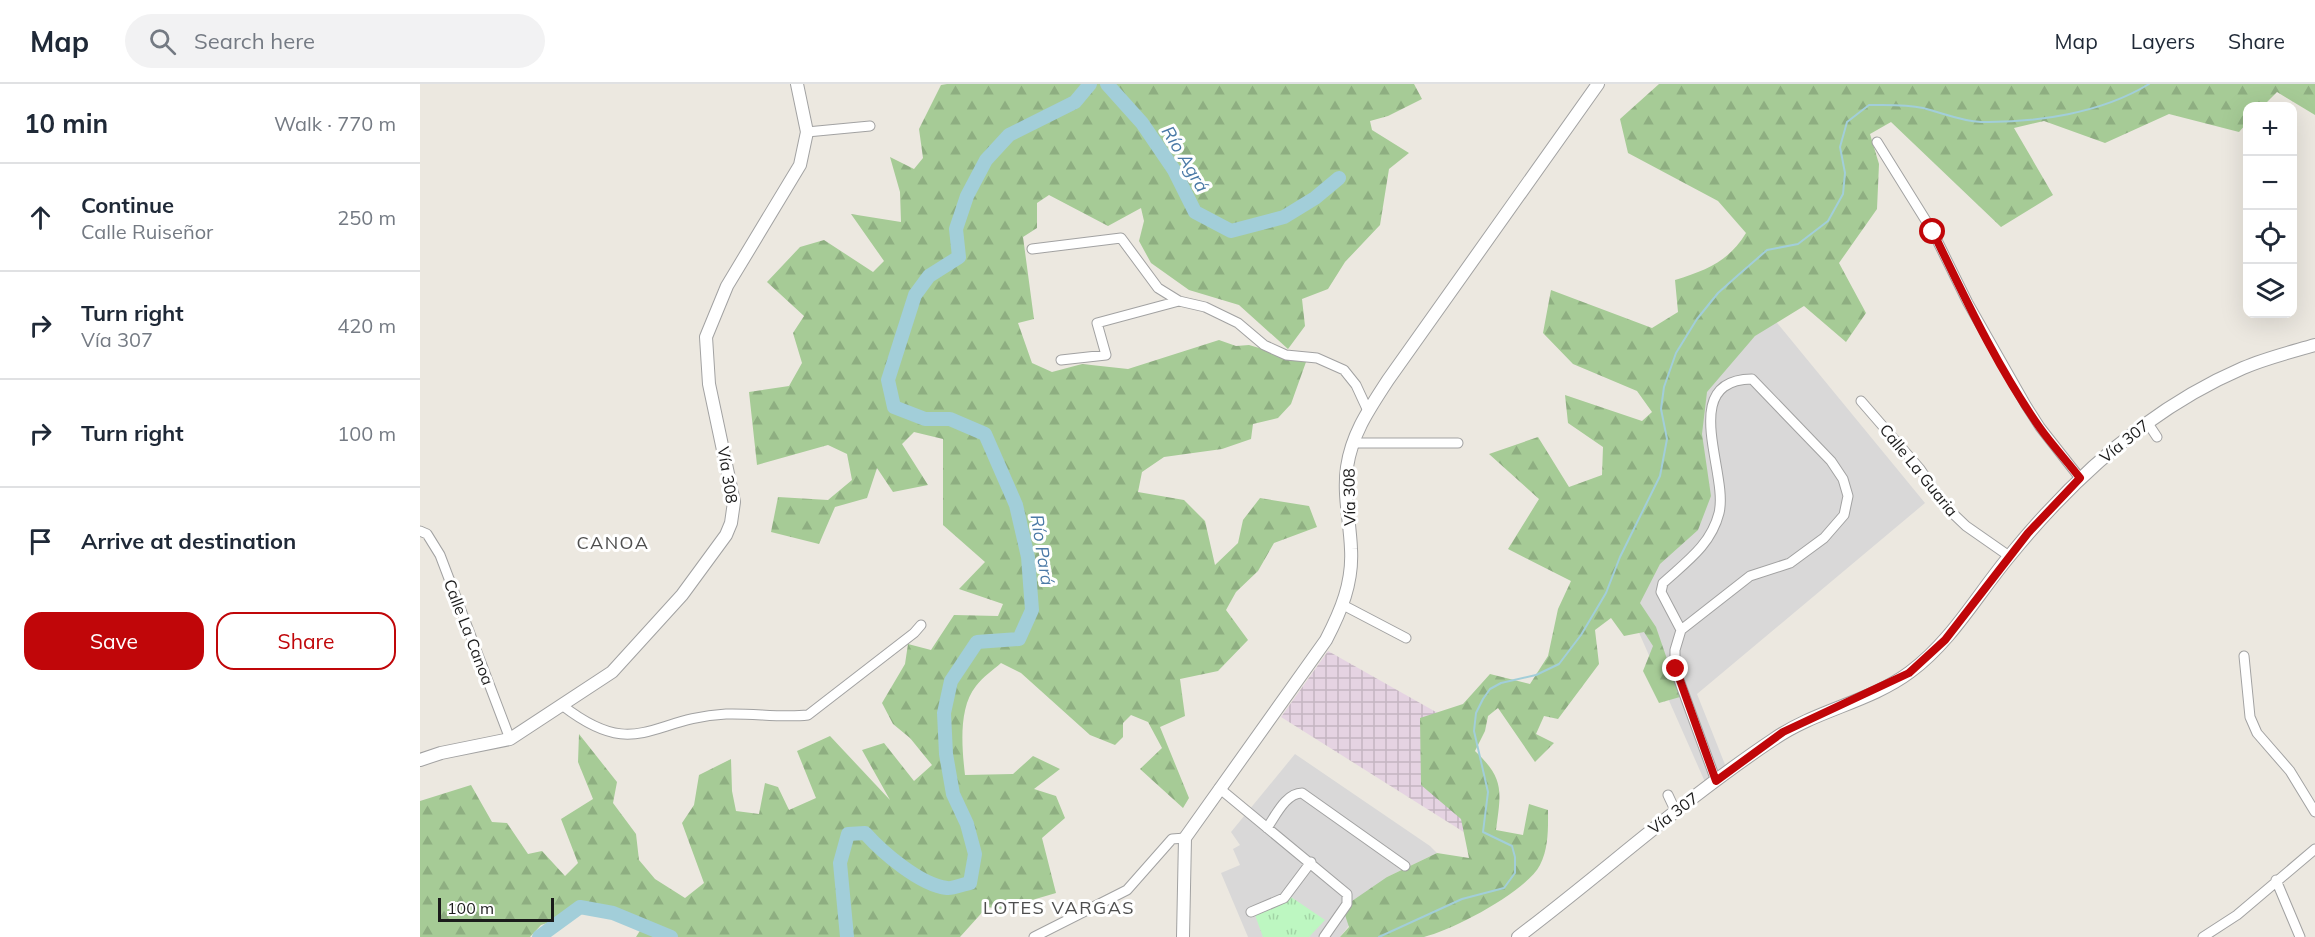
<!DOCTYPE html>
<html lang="en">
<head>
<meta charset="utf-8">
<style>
  :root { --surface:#fff; --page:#f2f2f3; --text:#1f2937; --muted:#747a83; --line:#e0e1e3; --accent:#c00609 }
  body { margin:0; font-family:Mulish,sans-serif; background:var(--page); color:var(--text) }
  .controls { position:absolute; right:18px; top:18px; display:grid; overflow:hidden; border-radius:12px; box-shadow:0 6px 24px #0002 }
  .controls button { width:54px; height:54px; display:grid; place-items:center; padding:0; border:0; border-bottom:2px solid var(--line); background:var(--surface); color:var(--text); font:30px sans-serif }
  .scale { position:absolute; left:18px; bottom:15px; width:116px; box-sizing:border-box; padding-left:6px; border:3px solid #1b1b1b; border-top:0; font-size:16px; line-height:21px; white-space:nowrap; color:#1b1b1b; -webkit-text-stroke:4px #fff; paint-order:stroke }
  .stop { position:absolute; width:18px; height:18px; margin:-14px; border:4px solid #c00609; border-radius:50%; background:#fff }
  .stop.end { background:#c00609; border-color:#fff; box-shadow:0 2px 6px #0008 }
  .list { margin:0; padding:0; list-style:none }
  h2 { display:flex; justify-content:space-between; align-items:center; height:78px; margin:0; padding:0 24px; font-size:26px }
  h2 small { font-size:20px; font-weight:400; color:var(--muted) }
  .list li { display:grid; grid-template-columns:39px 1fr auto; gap:18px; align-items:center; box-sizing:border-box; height:108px; padding:0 24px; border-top:2px solid var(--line) }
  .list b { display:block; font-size:22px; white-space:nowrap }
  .list p { margin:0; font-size:20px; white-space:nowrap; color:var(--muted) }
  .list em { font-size:20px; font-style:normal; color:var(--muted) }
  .actions { display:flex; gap:12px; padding:18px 24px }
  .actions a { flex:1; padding:14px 0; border:2px solid var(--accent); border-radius:18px; text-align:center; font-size:21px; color:var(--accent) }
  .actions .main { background:var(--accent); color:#fff }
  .icon { flex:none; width:33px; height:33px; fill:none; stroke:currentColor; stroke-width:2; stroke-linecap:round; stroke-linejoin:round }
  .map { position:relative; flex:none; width:1895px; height:853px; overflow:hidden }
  header { display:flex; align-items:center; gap:36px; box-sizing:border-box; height:84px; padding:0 30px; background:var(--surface); border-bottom:2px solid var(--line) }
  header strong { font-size:28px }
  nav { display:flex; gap:33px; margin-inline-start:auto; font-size:21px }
  .search { width:420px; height:54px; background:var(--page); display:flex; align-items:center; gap:15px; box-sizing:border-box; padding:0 21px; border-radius:33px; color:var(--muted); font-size:22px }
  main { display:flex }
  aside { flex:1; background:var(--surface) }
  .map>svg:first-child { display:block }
  .residential { fill:#d9d8d8 }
  .industrial { fill:url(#industrial-grid) }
  .forest { fill:url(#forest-firs) }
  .park { fill:url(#park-tufts) }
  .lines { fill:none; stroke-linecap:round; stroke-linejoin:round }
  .stream { stroke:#a2ced9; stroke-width:2 }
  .river { stroke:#a2ced9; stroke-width:14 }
  .minor-casing { stroke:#a2a2a2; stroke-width:11 }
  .tertiary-casing { stroke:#a2a2a2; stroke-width:14 }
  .minor { stroke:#fff; stroke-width:9 }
  .tertiary { stroke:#fff; stroke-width:12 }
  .route { stroke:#c00609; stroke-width:8 }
  .labels { text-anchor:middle; stroke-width:6; stroke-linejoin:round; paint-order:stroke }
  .street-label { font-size:16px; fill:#1b1b1b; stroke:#fff }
  .water-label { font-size:18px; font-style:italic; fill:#4b7aa7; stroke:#fff }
  .neighbourhood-label { font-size:18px; letter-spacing:1.5px; fill:#4e4e4e; stroke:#fff }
</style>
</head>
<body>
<header>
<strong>Map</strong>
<div class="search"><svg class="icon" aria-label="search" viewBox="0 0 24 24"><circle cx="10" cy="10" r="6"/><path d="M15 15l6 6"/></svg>Search here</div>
<nav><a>Map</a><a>Layers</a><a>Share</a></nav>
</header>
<main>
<aside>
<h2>10 min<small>Walk · 770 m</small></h2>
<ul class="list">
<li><svg class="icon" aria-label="ahead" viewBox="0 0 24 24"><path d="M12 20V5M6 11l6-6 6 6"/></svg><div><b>Continue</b><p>Calle Ruiseñor</p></div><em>250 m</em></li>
<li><svg class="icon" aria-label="right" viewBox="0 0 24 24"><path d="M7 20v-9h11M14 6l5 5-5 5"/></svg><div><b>Turn right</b><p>Vía 307</p></div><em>420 m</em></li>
<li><svg class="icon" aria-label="right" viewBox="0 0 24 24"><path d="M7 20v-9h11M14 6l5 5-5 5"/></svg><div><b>Turn right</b></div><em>100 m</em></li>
<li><svg class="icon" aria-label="arrive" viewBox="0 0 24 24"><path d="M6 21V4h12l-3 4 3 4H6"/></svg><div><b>Arrive at destination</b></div></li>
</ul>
<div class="actions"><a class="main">Save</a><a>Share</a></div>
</aside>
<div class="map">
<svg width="1895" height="853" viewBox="0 0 1895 853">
  <defs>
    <pattern id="industrial-grid" width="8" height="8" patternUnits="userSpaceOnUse" patternTransform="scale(1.5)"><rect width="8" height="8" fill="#e5d3e2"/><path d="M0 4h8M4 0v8" fill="none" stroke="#c4b5c1"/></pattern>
    <pattern id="forest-firs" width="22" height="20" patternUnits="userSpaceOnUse" patternTransform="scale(1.5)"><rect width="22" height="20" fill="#a6cb96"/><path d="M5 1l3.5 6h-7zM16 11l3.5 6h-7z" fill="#8eae81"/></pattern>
    <pattern id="park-tufts" width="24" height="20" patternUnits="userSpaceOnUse" patternTransform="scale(1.5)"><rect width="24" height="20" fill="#bdf7c1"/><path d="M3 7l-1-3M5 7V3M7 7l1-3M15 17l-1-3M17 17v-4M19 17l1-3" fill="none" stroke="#a2d3a5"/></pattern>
  </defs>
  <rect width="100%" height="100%" fill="#ece8e0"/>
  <path class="residential" d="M1353 234 1505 419 1277 610 1306 683 1285 698 1201 508 1263 324Z
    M875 670 1010 762 1017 769 967 793 920 853H828L801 789 820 781 813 765 820 761 811 748Z"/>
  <path class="industrial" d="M908 567 1046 645 1058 757 861 633Z"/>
  <path class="forest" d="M527 0H994L1002 15 968 32 950 37 952 46 989 69 969 85 960 141 925 178 908 205 882 215 885 242 868 265 819 221 769 206 731 179 719 157 724 137 721 124 688 142 629 111 617 119V144L603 153 614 235 598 239 612 279 632 288 662 280 708 285 799 256 816 262 829 261 886 278 871 320 858 334 833 340 831 355 802 365 744 373 722 388 718 408 764 416 785 437 795 481 818 459 823 436 840 414 889 422 897 443 854 459 838 487 816 508 806 526 828 556 798 587 760 595 765 632 740 643 769 714 763 724 720 685 742 664 728 638 711 631 703 639V653L695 661 670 651 601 589 581 579C573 586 563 593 556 602 538 624 542 665 545 691L593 690 613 672 640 685 614 705 636 712 645 734 622 754 636 809 581 825 567 823 540 853H216L226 837 164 827 121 841 110 853H0V717L51 701 72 738 87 739 108 770 122 767 145 792 158 779 141 735 173 715 158 678 159 650 197 698 193 719 216 750 219 776 235 795 265 814 284 799 262 739 274 721 279 691 311 675 312 707 316 727 339 730 345 699 358 703 369 726 396 714 377 667 410 652 470 716 442 666 464 659 494 697 512 681 490 654 473 640 462 619 485 580 488 560 511 566 534 531 578 532 583 520 539 505 565 478 523 441V355L494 348 482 360 508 401 473 408 457 384 447 414 415 423 399 460 351 448 358 413 408 416 432 396 427 370 408 361 337 381 329 308 369 302 382 279 373 249 384 232 347 198 380 163 404 156 453 188 464 177 431 130 481 138 480 108 470 73 494 85 503 74 499 45 521 1Z
    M1239 0H1895V31L1857 8 1843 22H1828L1827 39 1819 48 1749 30 1685 59 1624 37 1594 44 1633 111 1581 143 1471 38 1450 50 1459 80 1457 125 1419 179 1446 229 1426 258 1384 222 1335 252 1287 308 1282 350 1291 412 1278 446 1240 480 1220 519 1236 543 1260 613 1239 619 1223 587 1233 562 1224 548 1204 552 1191 534 1175 546 1179 580 1138 635 1124 632 1116 650 1134 659 1115 678 1078 624 1068 632 1065 647 1055 667C1085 695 1081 708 1076 746L1103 751 1109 720 1128 726C1128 743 1129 764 1120 781 1106 808 1033 846 1004 853 984 853 943 853 920 853L929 843 925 831 932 817 967 793 1017 769 1049 774 1041 735 1001 701 1000 634 1043 620 1070 590 1110 600 1128 572 1138 525 1151 497 1088 465 1119 415 1069 370 1118 353 1149 403 1182 391 1183 363 1148 339 1145 311 1222 337 1232 328 1217 307 1153 280 1123 249 1131 206 1232 244 1258 228 1255 196C1287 186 1308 178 1326 149L1298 117 1208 69 1200 35Z"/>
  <path class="park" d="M871 813 905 836 889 853H843L835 831Z"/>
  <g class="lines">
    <path class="stream" d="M959 853 1042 815 1084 804 1095 789V773L1092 762 1063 748 1068 708 1054 647 1056 629 1063 615 1070 605 1081 599 1116 591 1139 580 1161 551 1186 509 1200 473 1240 392 1247 355 1241 325 1244 303 1256 269 1277 235 1298 209 1316 193 1347 166 1378 160 1408 137 1423 110 1425 89 1420 63 1427 38 1449 21C1467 21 1485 20 1503 24 1523 29 1541 37 1561 38 1616 39 1682 29 1729 0"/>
    <path class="river" d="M687 0 722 39 754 86 775 128 811 147 864 133 895 114 919 94
      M119 853 160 823 193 829 251 853
      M427 853 420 779 428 750 445 749C462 768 500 801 527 804 533 805 543 800 550 799L555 770 547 740 533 710 526 670 524 629 531 597 557 558 599 555 612 526 608 473 596 421 565 350 530 335H505L474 323 468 296 495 211 509 192 539 173 536 145 547 112 566 76 589 51 655 18 670 0"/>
    <g class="minor-casing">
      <path id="minor" d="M387 48 450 42
        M1457 58 1513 148 1548 219 1606 321 1620 343 1660 394
        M612 165 701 154 738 204 759 217 785 223 818 239 844 261 866 271 897 274 924 286 936 301 948 327
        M641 276 686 271 677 239 759 217
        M1441 317 1500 385 1524 421 1546 442 1589 472
        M1727 338 1737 353
        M932 359H1038
        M0 447 7 450 20 471 90 655
        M923 521 986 554
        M1261 546 1241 508 1243 499C1266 478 1291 461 1299 429 1309 389 1257 296 1332 295L1411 377 1423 395 1428 412 1424 431 1404 454 1370 479 1330 492 1261 546 1255 566V585L1296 697
        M1824 572 1830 633 1837 649 1870 687 1895 728
        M143 622C216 678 230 634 306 630 334 629 361 634 388 631L494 549 501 541
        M799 704 927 810V820L904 853
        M1248 711 1255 726
        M847 744C856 731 866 709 882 709L985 782
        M1856 796 1880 853
        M831 828 864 814 891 778
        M614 853 707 806 752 755 765 754
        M1783 853 1817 831 1895 765"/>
    </g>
    <g class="tertiary-casing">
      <path id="tertiary" d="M0 676 21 669 90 655 192 588 262 511 306 451 311 439 314 418 289 300 286 253 307 202 380 81 387 48 377 0
        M763 853 765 754 906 556C921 527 933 499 931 465 930 437 923 411 927 383 932 349 950 324 968 296L1178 0
        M1098 853C1184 788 1264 715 1354 655 1396 626 1450 618 1490 588 1533 556 1558 509 1592 469 1655 392 1730 324 1823 284 1846 274 1871 268 1895 261"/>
    </g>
    <use href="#minor" class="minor"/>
    <use href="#tertiary" class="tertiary"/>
  </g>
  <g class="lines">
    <path class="route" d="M1256 585 1296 697 1363 648 1489 589 1525 556 1608 449 1660 394C1647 377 1632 361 1620 344 1577 283 1545 214 1513 148"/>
  </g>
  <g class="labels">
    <g class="street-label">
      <text transform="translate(1704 357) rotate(-39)" y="6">Vía 307</text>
      <text transform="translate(1499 386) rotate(51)" y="6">Calle La Guaria</text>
      <text transform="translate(308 391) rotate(81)" y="6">Vía 308</text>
      <text transform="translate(929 413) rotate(-91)" y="6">Vía 308</text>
      <text transform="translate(49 548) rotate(69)" y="6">Calle La Canoa</text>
      <text transform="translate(1253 729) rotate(-37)" y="6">Vía 307</text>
    </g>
    <g class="water-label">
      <text transform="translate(765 75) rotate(59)" y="6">Río Agrá</text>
      <text transform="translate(622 466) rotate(81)" y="6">Río Pará</text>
    </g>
    <g class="neighbourhood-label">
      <text x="193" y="465">CANOA</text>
      <text x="639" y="830">LOTES VARGAS</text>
    </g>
  </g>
</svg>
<div class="controls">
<button>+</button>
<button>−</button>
<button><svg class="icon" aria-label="locate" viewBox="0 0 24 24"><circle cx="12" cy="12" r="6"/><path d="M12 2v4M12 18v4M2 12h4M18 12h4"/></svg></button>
<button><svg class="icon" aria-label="layers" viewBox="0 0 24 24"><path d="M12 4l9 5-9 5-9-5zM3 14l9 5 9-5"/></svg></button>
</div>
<div class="scale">100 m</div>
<div class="stop" style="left:1513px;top:148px"></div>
<div class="stop end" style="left:1256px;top:585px"></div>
</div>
</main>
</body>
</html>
